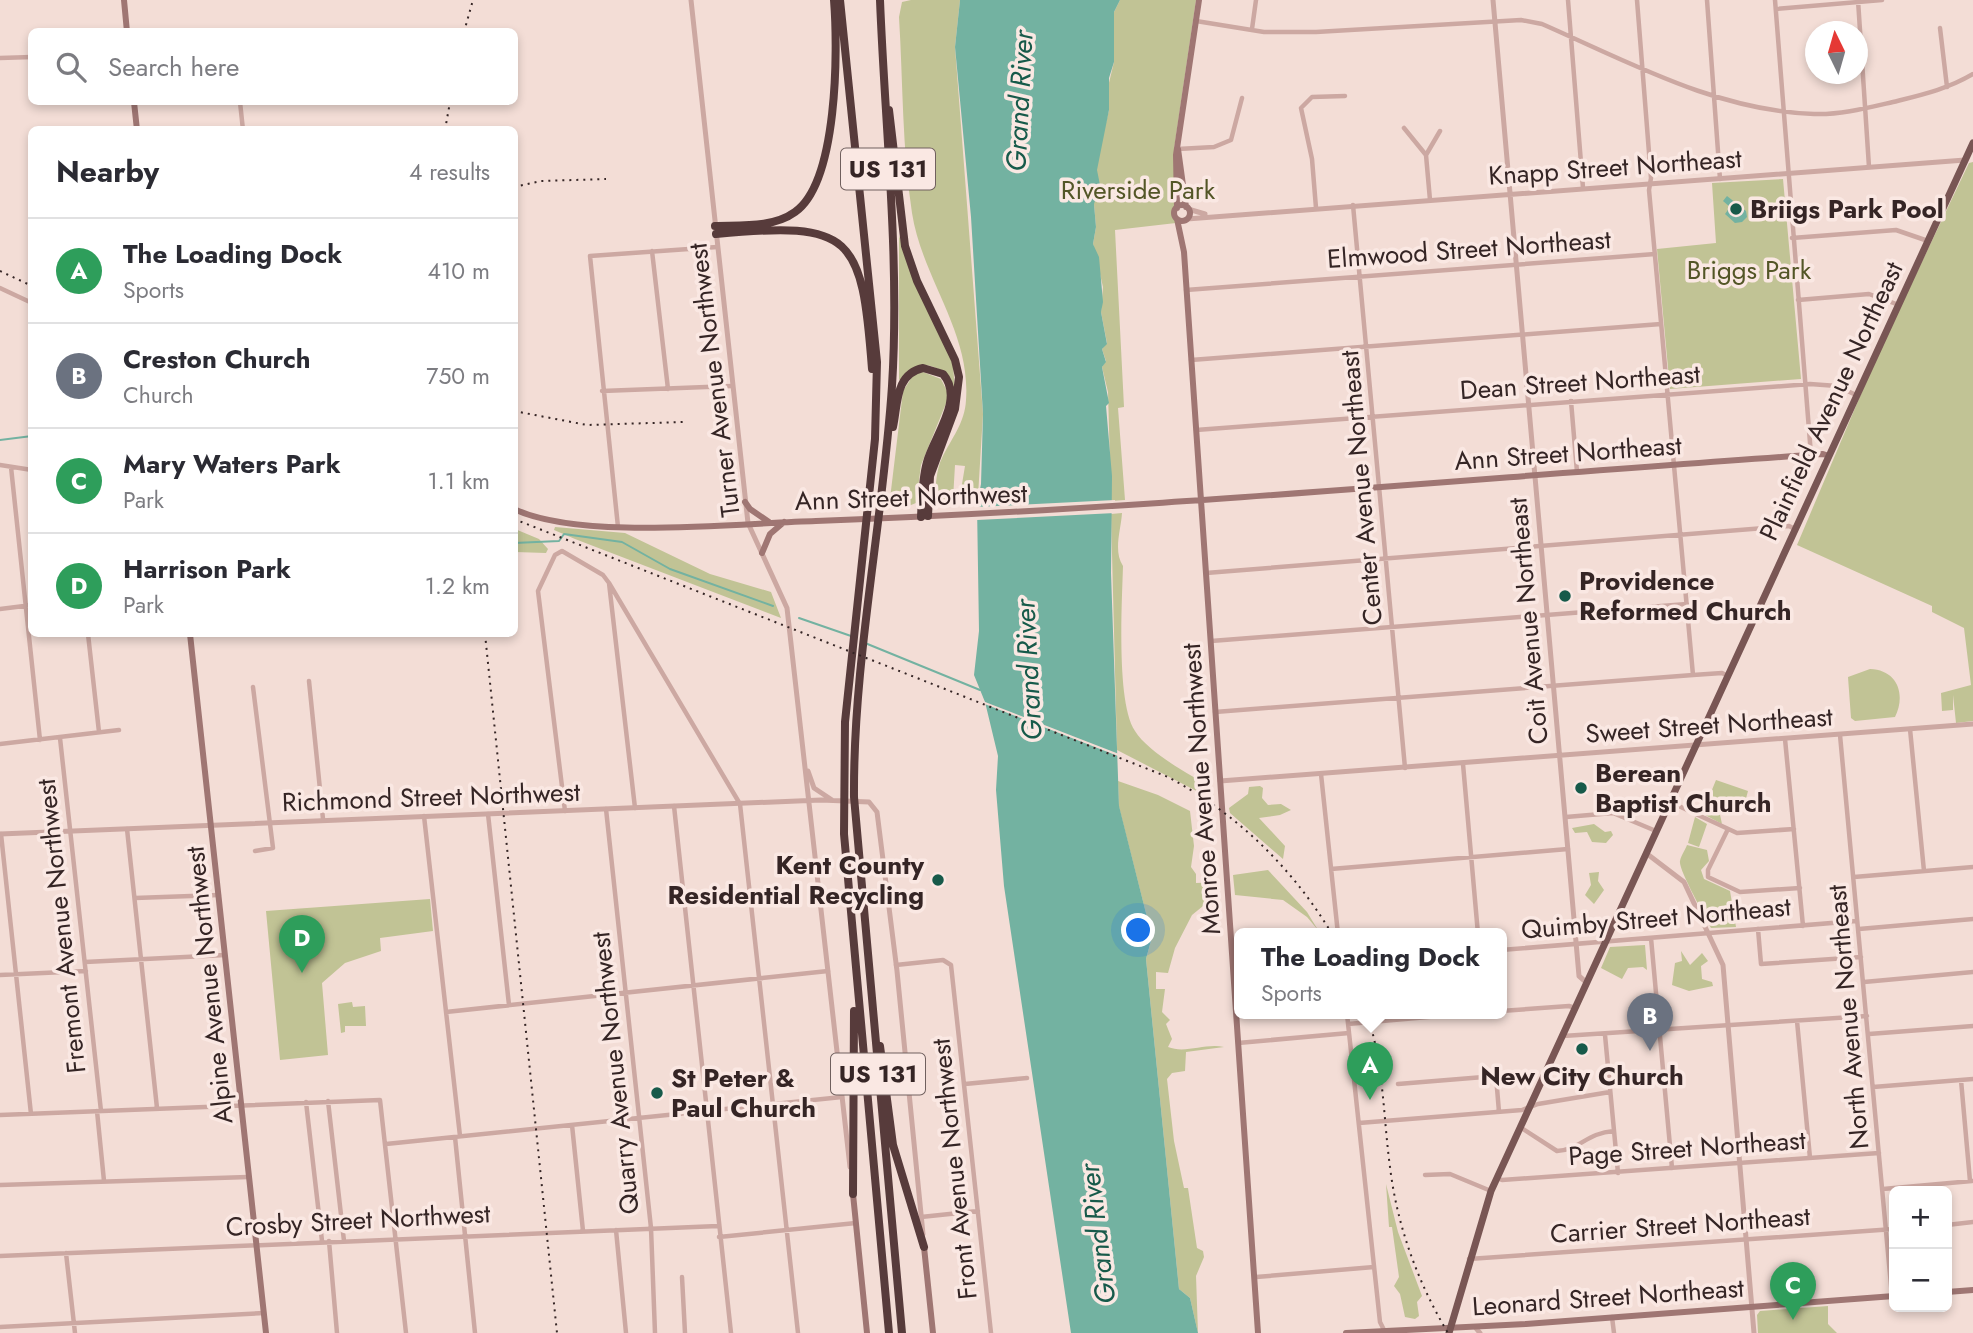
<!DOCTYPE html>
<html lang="en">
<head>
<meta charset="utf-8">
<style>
  :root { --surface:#fff; --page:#f7f7f7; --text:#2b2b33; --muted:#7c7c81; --line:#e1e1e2; --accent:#0b8043 }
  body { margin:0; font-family:Jost,sans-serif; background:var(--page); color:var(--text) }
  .controls { position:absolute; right:21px; bottom:21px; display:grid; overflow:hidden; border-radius:10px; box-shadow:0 4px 10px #0003 }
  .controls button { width:63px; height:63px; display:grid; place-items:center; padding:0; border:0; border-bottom:2px solid var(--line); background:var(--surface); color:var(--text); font:35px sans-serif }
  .compass { position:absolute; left:1805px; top:21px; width:63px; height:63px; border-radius:50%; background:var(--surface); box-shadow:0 4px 10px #0003; rotate:355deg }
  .you { position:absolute; left:1139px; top:931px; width:24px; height:24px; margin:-18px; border:5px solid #fff; border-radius:50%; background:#1a73e8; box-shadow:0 0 0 10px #1a73e833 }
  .badge { display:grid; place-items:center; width:46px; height:46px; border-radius:50%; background:var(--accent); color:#fff; font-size:23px; font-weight:700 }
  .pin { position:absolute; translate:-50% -58px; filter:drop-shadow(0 2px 4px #0008) }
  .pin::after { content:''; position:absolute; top:37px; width:24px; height:21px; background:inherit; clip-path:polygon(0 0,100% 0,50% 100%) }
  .popup { position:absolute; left:1234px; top:928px; width:273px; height:91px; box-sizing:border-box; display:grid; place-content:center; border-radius:10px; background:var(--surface); filter:drop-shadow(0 2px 5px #0005); font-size:23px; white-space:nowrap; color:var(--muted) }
  .popup b { font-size:26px; color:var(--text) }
  .popup::after { content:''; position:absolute; left:50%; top:100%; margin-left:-14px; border:14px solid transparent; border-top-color:var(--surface) }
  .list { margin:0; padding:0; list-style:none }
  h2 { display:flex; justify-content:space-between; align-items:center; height:91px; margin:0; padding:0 28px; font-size:30px }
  h2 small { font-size:23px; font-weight:400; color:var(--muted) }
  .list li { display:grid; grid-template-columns:46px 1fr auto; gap:21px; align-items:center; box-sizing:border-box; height:105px; padding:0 28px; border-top:2px solid var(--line) }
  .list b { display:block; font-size:26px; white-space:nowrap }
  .list p { margin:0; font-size:23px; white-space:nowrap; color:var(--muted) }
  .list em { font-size:23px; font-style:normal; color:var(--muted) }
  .icon { flex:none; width:38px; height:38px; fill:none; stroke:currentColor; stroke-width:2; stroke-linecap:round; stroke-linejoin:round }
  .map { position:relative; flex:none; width:1973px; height:1333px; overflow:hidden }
  .search { position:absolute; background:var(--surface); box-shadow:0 4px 10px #0003; left:28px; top:28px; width:490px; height:77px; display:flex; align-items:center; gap:18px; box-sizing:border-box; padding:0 24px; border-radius:10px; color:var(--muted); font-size:26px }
  .panel { position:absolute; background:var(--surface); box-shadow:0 4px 10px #0003; left:28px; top:126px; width:490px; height:511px; border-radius:10px }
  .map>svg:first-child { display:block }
  .green { fill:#c1c395 }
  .water { fill:#73b2a1 }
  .pier { fill:#f3ddd6 }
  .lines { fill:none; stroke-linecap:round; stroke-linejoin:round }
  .stream { stroke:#73b2a1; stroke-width:2 }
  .minor { stroke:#cca8a2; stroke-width:4.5 }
  .tertiary { stroke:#cca8a2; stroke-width:5 }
  .secondary { stroke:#9f7673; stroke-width:6 }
  .primary { stroke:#795654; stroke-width:7 }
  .motorway { stroke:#573b3b; stroke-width:8 }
  .rail { stroke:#352525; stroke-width:2; stroke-dasharray:2 5; stroke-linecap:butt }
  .poi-dot { fill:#175a4a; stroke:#fae8e3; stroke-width:2.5 }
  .labels { text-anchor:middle; stroke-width:7; stroke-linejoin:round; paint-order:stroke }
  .shield { fill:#fae8e3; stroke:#70605e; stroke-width:2 }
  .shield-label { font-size:24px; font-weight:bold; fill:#352525 }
  .street-label { font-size:26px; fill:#352525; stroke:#fae8e3 }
  .park-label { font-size:26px; fill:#535627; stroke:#fae8e3 }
  .poi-label { font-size:26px; font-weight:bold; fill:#352525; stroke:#fae8e3; text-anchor:start }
  .water-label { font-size:28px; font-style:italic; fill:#175a4a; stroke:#fae8e3 }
</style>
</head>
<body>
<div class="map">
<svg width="1973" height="1333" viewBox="0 0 1973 1333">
  <rect width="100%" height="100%" fill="#f3ddd6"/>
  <path class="green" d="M911 0H960L955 47 983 414 978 496H960L965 466 955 465 953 499 934 500C936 487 936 469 942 458 951 439 965 423 966 400 971 332 922 278 912 213 902 149 903 82 899 17L902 2Z
    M1120 0H1196L1174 149 1177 199 1173 212 1176 223 1115 230 1124 407 1118 408 1125 500 1111 501 1108 392 1102 367 1106 361 1102 349 1107 343 1101 312 1103 287 1093 244 1096 227 1094 204 1098 155 1109 110 1107 91 1114 62V12Z
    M1973 162V721L1956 723 1953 695V710L1942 711 1941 693 1971 685 1964 628 1932 612V606L1797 545 1878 354 1969 163Z
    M1783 179 1801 379 1670 389 1657 249 1716 243 1712 183Z
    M899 236 953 364 955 392C952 377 942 368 927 365L899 380Z
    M923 372 941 379 947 391V401L921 465 916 503 906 507H889L903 391 914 374Z
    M1122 513C1121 530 1113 551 1123 566 1122 602 1116 703 1135 731 1148 752 1189 775 1212 787L1214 800 1117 750 1111 514Z
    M555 527 625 533 710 574 771 592 781 618 575 539 554 530Z
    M515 529 539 539 548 549 546 553 515 552Z
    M1870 669C1898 670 1906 695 1895 717L1855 721 1851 718 1848 677Z
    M1716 780 1748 791 1744 806H1734L1730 814 1719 810 1722 824 1705 815 1711 809 1707 802Z
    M1118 781 1158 795 1190 811 1194 846 1191 867 1196 874V883L1219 882V893L1192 915 1175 948 1168 973 1156 972V989H1165L1162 1012 1170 1020 1166 1024 1172 1039 1168 1047C1185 1054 1205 1043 1224 1047L1186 1052 1185 1071 1172 1073 1167 1079 1174 1141 1184 1188H1188L1197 1248 1203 1251 1204 1257 1196 1276 1198 1333 1190 1298 1179 1289 1146 959 1152 937 1119 807Z
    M1260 786 1263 788 1262 798 1268 805 1281 804 1291 810 1280 815 1259 818 1285 846 1283 859 1230 813 1229 808 1248 794 1249 787Z
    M1695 817 1707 824 1699 847 1688 843Z
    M1594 824 1605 832 1611 831 1613 835 1606 843 1592 842 1587 832 1575 833 1572 828Z
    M1687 845 1707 850 1709 861 1701 870 1704 879 1730 891 1736 927 1711 928C1705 916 1678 869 1680 861 1681 856 1685 850 1687 845Z
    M1268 870 1307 912 1318 930 1307 917 1283 900 1235 895 1233 875Z
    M1599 872 1598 881 1604 890 1594 904 1585 895 1591 885 1589 873Z
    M430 899 433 931 380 938 381 951 345 963 322 983 328 1055 280 1060 266 911Z
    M1645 945 1647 970 1643 967 1628 968 1622 979 1601 968 1610 947Z
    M1681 951 1690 965 1702 953 1708 961 1701 966 1702 979 1712 982 1713 986 1689 991 1672 985 1675 963 1682 961Z
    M352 1002 353 1007 365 1006 366 1026H345V1032L341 1033 338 1004Z
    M1386 1184 1398 1232 1422 1296 1417 1302 1419 1316 1415 1319 1405 1317 1400 1294 1394 1286 1399 1277 1392 1227H1389Z
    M1828 1306V1324L1837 1333H1758L1757 1315 1760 1311Z"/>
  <path class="water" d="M960 0H1120L1114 12V62L1109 78V110L1097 170 1100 185 1094 204 1096 227 1093 244 1099 257 1103 302 1101 312 1107 344 1102 349 1106 362 1102 367 1109 403 1106 406 1112 476 1111 573 1119 806 1152 937 1146 959 1179 1289 1190 1298 1198 1333H1071L1004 886 996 790 998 756 985 702 974 675 979 631 977 505 981 484 983 414 971 217 955 47Z
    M1727 196 1746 211 1747 217 1742 222 1735 223 1725 214 1730 207 1723 201Z"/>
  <path class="pier" d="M1115 500V513L977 520 976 507Z
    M980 700 1119 754 1118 756 982 703Z"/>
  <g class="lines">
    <path class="stream" d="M0 440 32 436
      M514 543 559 541 564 534 622 542 670 569 773 606
      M799 618 851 636
      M865 643 980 690"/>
    <path class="minor" d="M1568 0 1583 188
      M1637 0 1651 178 1649 190 1693 675
      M1707 0 1720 179
      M1775 0 1811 455
      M1858 0 1869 167
      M1776 9 1882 0
      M1196 21 1264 32H1316L1521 20 1542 24C1629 62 1717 111 1814 114 1840 115 1867 108 1893 102 1921 95 1948 89 1973 74
      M1940 28 1947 87
      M1252 29 1256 0
      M0 58 32 57
      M240 102 243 130
      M1404 128 1426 155
      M1178 149 1214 147 1231 140 1242 98
      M1426 155 1430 200
      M1426 155 1440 131
      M1353 205 1405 768
      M1316 208 1312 159 1301 108 1312 97 1345 96
      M1792 238 1896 230 1928 241
      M652 251 668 389
      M0 288 32 303
      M1186 290 1655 254
      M1798 300 1869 294 1899 305
      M1191 360 1661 324
      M602 391 732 386
      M1571 401 1577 472
      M1196 430 1810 384 1837 386 1856 395
      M0 465 32 470
      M11 467 40 740
      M618 527 590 256 717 247
      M1206 573 1789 526 1795 529
      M609 583 635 808
      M0 609 32 605
      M88 634 99 732
      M1211 641 1687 604
      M309 681 323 819
      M253 687 273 848 255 851
      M1215 712 1693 675 1722 673 1728 676
      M1910 729 1924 871
      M1840 735 1892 1296
      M60 738 101 1111
      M1785 739 1803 926
      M0 744 119 730
      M1463 764 1478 934
      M1321 774 1338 934
      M1670 802 1737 833 1794 829
      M674 806 731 1333
      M606 809 651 1228 655 1333
      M565 811 538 591 555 555 562 551 603 575 609 583 740 804 798 1333
      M488 814 509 1005
      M424 816 460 1136
      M1566 817 1613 813 1656 831
      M127 829 157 1108
      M1728 829 1708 870V877L1740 892 1800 888
      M1 834 31 1114
      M1331 869 1568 849
      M1854 877 1973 867
      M135 898 219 895
      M1758 929 1761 964 1861 957
      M1859 929 1973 919
      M1651 938 1672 1168
      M1501 950 1856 921
      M85 962 225 955
      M896 965 943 960 951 965 991 1333
      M0 975 86 971
      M1864 982 1973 972
      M1501 1011 1569 1006 1575 1008
      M446 1012 828 971
      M1347 1014 1380 1322 1385 1332
      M1797 1021 1810 1158
      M1348 1024 1462 1014
      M1869 1034 1973 1026
      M1605 1035 1618 1173
      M1563 1036 1867 1016
      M1238 1043 1349 1033
      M1961 1080 1970 1181
      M965 1084 1027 1078
      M1398 1084 1496 1076 1499 1112
      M1873 1087 1973 1079
      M328 1101 344 1241
      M306 1102 322 1241
      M97 1111 104 1181
      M0 1115 380 1100 406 1333
      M1359 1123 1522 1110 1538 1104 1610 1092
      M572 1125 583 1231
      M1520 1127 1557 1151C1580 1150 1586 1133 1614 1131
      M455 1137 475 1333
      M386 1144 842 1097
      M1425 1175 1450 1174 1491 1191
      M1497 1178 1502 1180 1879 1153
      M0 1185 248 1177
      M1883 1189 1972 1181
      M921 1217 978 1211
      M1947 1225 1973 1222
      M616 1230 626 1333
      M719 1237 856 1223
      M329 1241 337 1333
      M66 1253 75 1333
      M0 1256 718 1226
      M1469 1259 1894 1229
      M682 1277 685 1333
      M1256 1277 1374 1267
      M1612 1317 1614 1333
      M0 1327 264 1313"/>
    <path class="tertiary" d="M691 0 748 523 787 608 850 1167
      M1493 0 1579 976 1587 983
      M1188 209 1205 214
      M1187 219 1965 160
      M808 771 814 788 832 800
      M1220 781 1973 724
      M0 834 821 800 869 802 877 812 897 971 923 1234
      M1646 853 1684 882 1723 965 1754 1333
      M1475 1327 1480 1333"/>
    <path class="secondary" d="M124 0 127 32
      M134 102 137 130
      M1178 149 1186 207
      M1174 213a8 8 0 1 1 16 0a8 8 0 1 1-16 0Z
      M1177 208 1176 155 1199 0
      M1177 219 1184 252 1258 1333
      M745 502 750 509 769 522
      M514 509C582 541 738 523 816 521 1152 509 1487 477 1823 454L1829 456
      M762 553 770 534 784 522
      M190 634 266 1333
      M853 1194 867 1333
      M924 1247 933 1333
      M1947 1292 1973 1290
      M1346 1333 1526 1324 1894 1296"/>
    <path class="primary" d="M1449 1333 1491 1191 1973 143"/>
    <path class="motorway" d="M840 0 877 362 875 439 845 722 844 834 889 1333
      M880 0C885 128 900 258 892 386 883 523 853 660 854 797L902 1333
      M889 110 905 246 917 281 955 360 959 377 955 409 930 476 928 516
      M715 226C741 225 773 228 795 212 838 182 838 50 834 0
      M716 234C853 221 862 235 872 369
      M893 427C898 404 895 374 923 368L943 374C965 399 934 436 927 462 922 480 922 498 921 517
      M880 1046 893 1145 924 1247
      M853 1194 854 1011"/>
    <path class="rail" d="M464 32 473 0
      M445 130 450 102
      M514 187 541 181 606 179
      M0 271 32 286
      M514 411 587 425 683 422
      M514 519 1168 777C1236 813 1292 867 1332 934
      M485 634 557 1333
      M1367 1014C1384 1065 1383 1115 1390 1167 1397 1226 1418 1283 1448 1333"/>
  </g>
  <g class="poi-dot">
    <circle cx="1736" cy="209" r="7"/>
    <circle cx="1565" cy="596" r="7"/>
    <circle cx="1581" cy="788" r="7"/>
    <circle cx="938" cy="880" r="7"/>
    <circle cx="1582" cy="1049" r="7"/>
    <circle cx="657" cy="1093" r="7"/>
  </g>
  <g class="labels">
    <g class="shield">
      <rect x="841" y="148.5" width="94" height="41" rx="5"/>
      <rect x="831" y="1053.5" width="94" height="41" rx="5"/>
    </g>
    <g class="shield-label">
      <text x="888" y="177">US 131</text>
      <text x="878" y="1082">US 131</text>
    </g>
    <g class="street-label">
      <text transform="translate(1615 167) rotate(-4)" y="9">Knapp Street Northeast</text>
      <text transform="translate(1469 249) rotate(-4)" y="9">Elmwood Street Northeast</text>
      <text transform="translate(714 380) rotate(-97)" y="9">Turner Avenue Northwest</text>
      <text transform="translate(1580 382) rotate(-4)" y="9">Dean Street Northeast</text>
      <text transform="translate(1831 401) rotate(-65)" y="9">Plainfield Avenue Northeast</text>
      <text transform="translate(1568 453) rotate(-4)" y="9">Ann Street Northeast</text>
      <text transform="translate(1361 488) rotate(-95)" y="9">Center Avenue Northeast</text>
      <text transform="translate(911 497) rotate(-2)" y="9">Ann Street Northwest</text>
      <text transform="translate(1528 621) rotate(-95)" y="9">Coit Avenue Northeast</text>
      <text transform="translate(1709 725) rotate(-4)" y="9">Sweet Street Northeast</text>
      <text transform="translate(1201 789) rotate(-94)" y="9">Monroe Avenue Northwest</text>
      <text transform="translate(431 797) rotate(-2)" y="9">Richmond Street Northwest</text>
      <text transform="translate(1656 918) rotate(-5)" y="9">Quimby Street Northeast</text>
      <text transform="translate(61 926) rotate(-96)" y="9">Fremont Avenue Northwest</text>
      <text transform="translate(209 985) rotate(-96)" y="9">Alpine Avenue Northwest</text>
      <text transform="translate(1848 1017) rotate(-95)" y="9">North Avenue Northeast</text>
      <text transform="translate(615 1073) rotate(-96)" y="9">Quarry Avenue Northwest</text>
      <text transform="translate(1687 1148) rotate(-4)" y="9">Page Street Northeast</text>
      <text transform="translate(954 1169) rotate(-96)" y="9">Front Avenue Northwest</text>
      <text transform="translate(358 1220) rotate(-3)" y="9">Crosby Street Northwest</text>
      <text transform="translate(1680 1225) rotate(-4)" y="9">Carrier Street Northeast</text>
      <text transform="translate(1608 1297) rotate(-4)" y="9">Leonard Street Northeast</text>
    </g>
    <g class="park-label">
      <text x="1138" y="199">Riverside Park</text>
      <text x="1749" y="279">Briggs Park</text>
    </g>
    <g class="poi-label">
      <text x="1750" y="218">Briigs Park Pool</text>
      <text x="1579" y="590">Providence<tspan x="1579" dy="30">Reformed Church</tspan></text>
      <text x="1595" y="782">Berean<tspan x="1595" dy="30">Baptist Church</tspan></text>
      <text x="924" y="874" text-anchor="end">Kent County<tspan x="924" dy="30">Residential Recycling</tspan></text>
      <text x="1582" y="1085" text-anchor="middle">New City Church</text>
      <text x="671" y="1087">St Peter &amp;<tspan x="671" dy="30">Paul Church</tspan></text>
    </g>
    <g class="water-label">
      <text transform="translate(1019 101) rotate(-87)" y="10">Grand River</text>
      <text transform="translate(1028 670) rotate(-93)" y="10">Grand River</text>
      <text transform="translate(1097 1234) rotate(-97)" y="10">Grand River</text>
    </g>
  </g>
</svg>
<div class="controls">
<button>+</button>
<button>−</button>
</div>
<svg class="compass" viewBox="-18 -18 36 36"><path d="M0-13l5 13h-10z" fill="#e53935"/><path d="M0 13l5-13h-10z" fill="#7c7c81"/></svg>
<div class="you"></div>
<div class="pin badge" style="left:1370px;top:1100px;background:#2e9e5b">A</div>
<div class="popup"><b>The Loading Dock</b>Sports</div>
<div class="pin badge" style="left:1650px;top:1051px;background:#6b7280">B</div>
<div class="pin badge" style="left:1793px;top:1320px;background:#2e9e5b">C</div>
<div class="pin badge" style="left:302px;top:973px;background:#2e9e5b">D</div>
<div class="search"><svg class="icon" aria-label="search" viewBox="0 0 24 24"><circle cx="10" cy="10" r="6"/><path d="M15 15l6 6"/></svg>Search here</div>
<section class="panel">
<h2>Nearby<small>4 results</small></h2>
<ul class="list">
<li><span class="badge" style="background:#2e9e5b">A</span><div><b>The Loading Dock</b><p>Sports</p></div><em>410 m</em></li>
<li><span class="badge" style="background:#6b7280">B</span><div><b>Creston Church</b><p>Church</p></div><em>750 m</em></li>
<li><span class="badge" style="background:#2e9e5b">C</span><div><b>Mary Waters Park</b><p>Park</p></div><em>1.1 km</em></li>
<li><span class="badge" style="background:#2e9e5b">D</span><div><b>Harrison Park</b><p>Park</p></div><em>1.2 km</em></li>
</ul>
</section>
</div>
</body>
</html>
